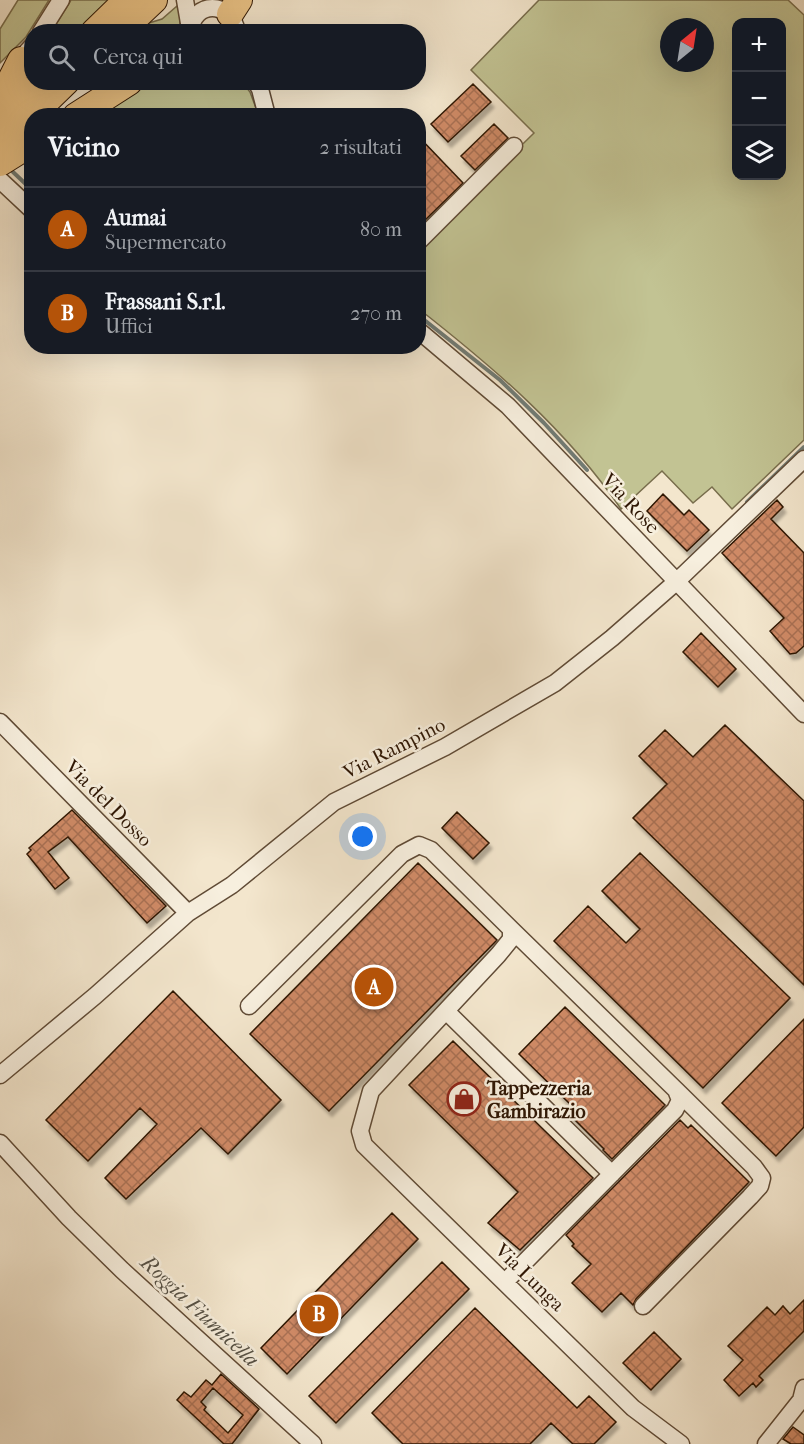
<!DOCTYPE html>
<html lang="it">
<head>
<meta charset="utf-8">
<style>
  :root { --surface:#171b24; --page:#20242c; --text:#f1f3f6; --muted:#9ea1a6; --line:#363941; --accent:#b45309 }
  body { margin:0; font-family:"IM FELL French Canon",serif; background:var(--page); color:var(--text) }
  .controls { position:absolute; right:18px; top:18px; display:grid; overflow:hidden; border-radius:12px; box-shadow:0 6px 24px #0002 }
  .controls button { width:54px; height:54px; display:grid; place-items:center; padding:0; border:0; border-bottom:2px solid var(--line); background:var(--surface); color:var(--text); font:30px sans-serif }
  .compass { position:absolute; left:660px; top:18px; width:54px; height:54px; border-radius:50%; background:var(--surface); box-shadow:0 6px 24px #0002; rotate:30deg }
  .you { position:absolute; left:363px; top:837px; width:21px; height:21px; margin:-15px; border:4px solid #fff; border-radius:50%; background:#1a73e8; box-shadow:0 0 0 9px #1a73e833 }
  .badge { display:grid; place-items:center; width:39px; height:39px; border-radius:50%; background:var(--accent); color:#fff; font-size:20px; font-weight:700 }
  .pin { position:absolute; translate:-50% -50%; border:3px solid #fff; box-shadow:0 2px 6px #0006 }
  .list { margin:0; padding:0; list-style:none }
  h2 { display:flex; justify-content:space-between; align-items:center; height:78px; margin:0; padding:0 24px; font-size:26px }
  h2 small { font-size:20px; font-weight:400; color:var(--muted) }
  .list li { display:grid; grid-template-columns:39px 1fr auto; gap:18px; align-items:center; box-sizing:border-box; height:84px; padding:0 24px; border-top:2px solid var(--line) }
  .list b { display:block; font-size:22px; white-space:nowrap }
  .list p { margin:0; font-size:20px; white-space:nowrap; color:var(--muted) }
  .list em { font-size:20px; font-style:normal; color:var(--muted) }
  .icon { flex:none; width:33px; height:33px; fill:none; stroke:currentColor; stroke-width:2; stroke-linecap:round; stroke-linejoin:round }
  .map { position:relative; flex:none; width:804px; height:1444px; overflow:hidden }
  .search { position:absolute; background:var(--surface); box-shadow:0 6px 24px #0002; left:24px; top:24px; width:402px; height:66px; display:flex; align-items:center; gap:15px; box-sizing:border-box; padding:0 21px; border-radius:24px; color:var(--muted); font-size:22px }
  .panel { position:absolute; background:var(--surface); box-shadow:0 6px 24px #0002; left:24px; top:108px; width:402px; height:246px; border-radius:24px }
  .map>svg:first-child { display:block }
  .grass { fill:#c2c393; stroke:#786d4c; stroke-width:1.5; fill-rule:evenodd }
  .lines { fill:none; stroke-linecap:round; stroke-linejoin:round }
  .stream { stroke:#717b74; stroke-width:4 }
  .building { fill:url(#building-cross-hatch); stroke:#2f1704; stroke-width:1.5; fill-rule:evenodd; filter:url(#shadow) }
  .minor-casing { stroke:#604b36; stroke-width:19 }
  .highway-casing { stroke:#2f1704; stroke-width:28 }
  .minor { stroke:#f7efde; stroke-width:16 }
  .highway { stroke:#eac386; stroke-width:26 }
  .labels { text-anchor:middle; stroke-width:5; stroke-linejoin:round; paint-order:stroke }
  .street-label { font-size:20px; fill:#2f1704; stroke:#f7efde }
  .poi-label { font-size:20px; font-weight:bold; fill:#2f1704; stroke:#f7efde; text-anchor:start }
  .water-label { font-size:21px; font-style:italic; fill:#565145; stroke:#f7efde }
</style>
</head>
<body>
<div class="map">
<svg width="804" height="1444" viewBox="0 0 804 1444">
  <defs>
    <pattern id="building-cross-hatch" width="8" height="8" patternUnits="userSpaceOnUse" patternTransform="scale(1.5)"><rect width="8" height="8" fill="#cf8a66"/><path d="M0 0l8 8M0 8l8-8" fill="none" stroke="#a87052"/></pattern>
    <filter id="shadow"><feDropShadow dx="3" dy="5.5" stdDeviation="1.5" flood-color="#0004"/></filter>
  </defs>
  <rect width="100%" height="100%" fill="#f3e6cd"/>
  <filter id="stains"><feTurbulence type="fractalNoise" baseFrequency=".00333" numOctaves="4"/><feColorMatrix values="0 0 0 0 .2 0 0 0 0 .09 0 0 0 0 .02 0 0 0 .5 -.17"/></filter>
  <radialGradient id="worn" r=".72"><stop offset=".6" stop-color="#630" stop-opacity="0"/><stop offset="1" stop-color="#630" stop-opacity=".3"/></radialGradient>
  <path class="grass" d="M18 0H49L26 37 0 63V29Z
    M71 0H115L81 31 51 32Z
    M539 0H788L804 15V440L732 509 712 487 693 503 662 471 621 509C566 429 494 368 419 309L418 247 534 133 471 70ZM736 22H782V176H736ZM669 27H705V63H669Z
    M177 6 180 14V31L140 32 149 23 162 19Z
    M150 82 243 83 250 92 259 116H96Z"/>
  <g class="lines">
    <path class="stream" d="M13 172 32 190
      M418 315 500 380 544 423 587 470
      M747 502 804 447"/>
  </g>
  <path class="building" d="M473 84 491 102 448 142 431 124Z
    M494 124 508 138 475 170 461 156Z
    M418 136 463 183 418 227Z
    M663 494 684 515 689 510 709 530 687 551 647 511Z
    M777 500 783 507 771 519 804 553V646L796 653 790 654 770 631 784 618 722 553Z
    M701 633 736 669 718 687 683 652Z
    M725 725 804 801V985L633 818 667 784 639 756 665 730 693 757Z
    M72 810 166 906 147 923 68 837 48 852 69 878 55 889 27 854 31 850 29 848Z
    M457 812 489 843 473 859 442 828Z
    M640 853 790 998 703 1088 554 941 588 906 626 943 640 929 602 891Z
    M418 863 497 940 329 1111 250 1034Z
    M173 991 281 1100 228 1154 201 1128 126 1199 105 1178 157 1124 140 1108 88 1161 46 1120Z
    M565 1007 665 1105 612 1159 603 1150 604 1149 566 1111 572 1106 519 1054Z
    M804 1019V1127L776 1156 722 1103Z
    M453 1041 593 1178 520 1250 488 1223 518 1192 409 1085Z
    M680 1120 688 1128 691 1125 749 1182 636 1299 633 1305 621 1293 602 1312 572 1283 591 1264 572 1246 574 1244 566 1235Z
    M392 1213 418 1239 287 1374 261 1348Z
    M442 1262 469 1289 336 1423 309 1396Z
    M804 1300V1331L759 1376 763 1380 756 1387 753 1383 739 1396 724 1380 743 1360 728 1346 767 1307 775 1315 783 1306 790 1314Z
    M475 1308 577 1408 589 1396 616 1422 594 1444H573L551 1423 530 1444H403L372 1413Z
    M654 1332 681 1359 651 1390 623 1363Z
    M221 1374 259 1409 232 1444H224L177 1400 184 1392 191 1397 206 1380 212 1385ZM213 1388 243 1415 228 1433 204 1410 206 1407 201 1402Z
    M793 1427 804 1435V1444H791L783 1439Z"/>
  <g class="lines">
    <g class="minor-casing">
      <path id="minor" d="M185 0 190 29
        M41 32 61 0
        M190 32C193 0 231 0 237 32
        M13 67 32 46
        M256 82 260 89 267 116
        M0 180 32 210
        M418 242 514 146
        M418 330 508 406 804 714
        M0 722 188 913
        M249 1006 402 854 419 845 431 850 511 929V939L498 955 371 1091 360 1131 364 1145 633 1408 681 1444
        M446 1011 612 1174
        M0 1075 95 996 188 913 232 885 334 802 445 747 555 683 612 638 676 582 804 459
        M0 1143 69 1218 122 1270 313 1444
        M505 1282 675 1110 680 1100 676 1090 511 929
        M643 1306 750 1197 760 1186 762 1178 754 1167 676 1090
        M766 1444 801 1400 804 1388"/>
    </g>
    <g class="highway-casing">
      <path id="highway" d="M230 14 239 0
        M94 32 127 0
        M120 32 154 0
        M0 101 21 60
        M32 115 66 82
        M76 116 129 82
        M0 122 41 82
        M0 147 32 116
        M0 163 32 143"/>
    </g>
    <use href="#minor" class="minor"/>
    <use href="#highway" class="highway"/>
  </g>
  <defs>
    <g id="shop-ring" transform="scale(1.725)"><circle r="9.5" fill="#f7efde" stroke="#8f2418" stroke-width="1.5"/><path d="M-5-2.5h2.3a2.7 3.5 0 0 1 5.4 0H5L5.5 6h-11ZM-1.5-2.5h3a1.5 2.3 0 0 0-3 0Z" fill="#8f2418"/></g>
  </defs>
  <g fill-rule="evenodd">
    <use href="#shop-ring" x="464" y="1099"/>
  </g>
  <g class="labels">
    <g class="street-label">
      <text transform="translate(631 503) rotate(47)" y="7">Via Rose</text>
      <text transform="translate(394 748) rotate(-27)" y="7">Via Rampino</text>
      <text transform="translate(109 803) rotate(45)" y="7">Via del Dosso</text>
      <text transform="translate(530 1277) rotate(44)" y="7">Via Lunga</text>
    </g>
    <g class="poi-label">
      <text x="487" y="1095">Tappezzeria<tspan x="487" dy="23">Gambirazio</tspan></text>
    </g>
    <g class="water-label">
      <text transform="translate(200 1311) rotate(43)" y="7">Roggia Fiumicella</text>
    </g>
  </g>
  <rect width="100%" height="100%" filter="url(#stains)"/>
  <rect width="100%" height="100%" fill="url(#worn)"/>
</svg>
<div class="controls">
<button>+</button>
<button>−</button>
<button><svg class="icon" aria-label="layers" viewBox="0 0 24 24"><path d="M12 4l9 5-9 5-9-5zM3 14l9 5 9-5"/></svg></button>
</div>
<svg class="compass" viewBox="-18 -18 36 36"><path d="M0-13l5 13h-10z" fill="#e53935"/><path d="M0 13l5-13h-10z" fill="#9ea1a6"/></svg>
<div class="you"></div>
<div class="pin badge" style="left:374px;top:987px">A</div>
<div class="pin badge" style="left:319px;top:1314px">B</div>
<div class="search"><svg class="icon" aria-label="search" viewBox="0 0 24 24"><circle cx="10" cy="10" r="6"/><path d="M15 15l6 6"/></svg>Cerca qui</div>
<section class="panel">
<h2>Vicino<small>2 risultati</small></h2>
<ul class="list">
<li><span class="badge">A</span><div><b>Aumai</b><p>Supermercato</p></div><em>80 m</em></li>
<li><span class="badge">B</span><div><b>Frassani S.r.l.</b><p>Uffici</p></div><em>270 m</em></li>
</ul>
</section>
</div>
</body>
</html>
